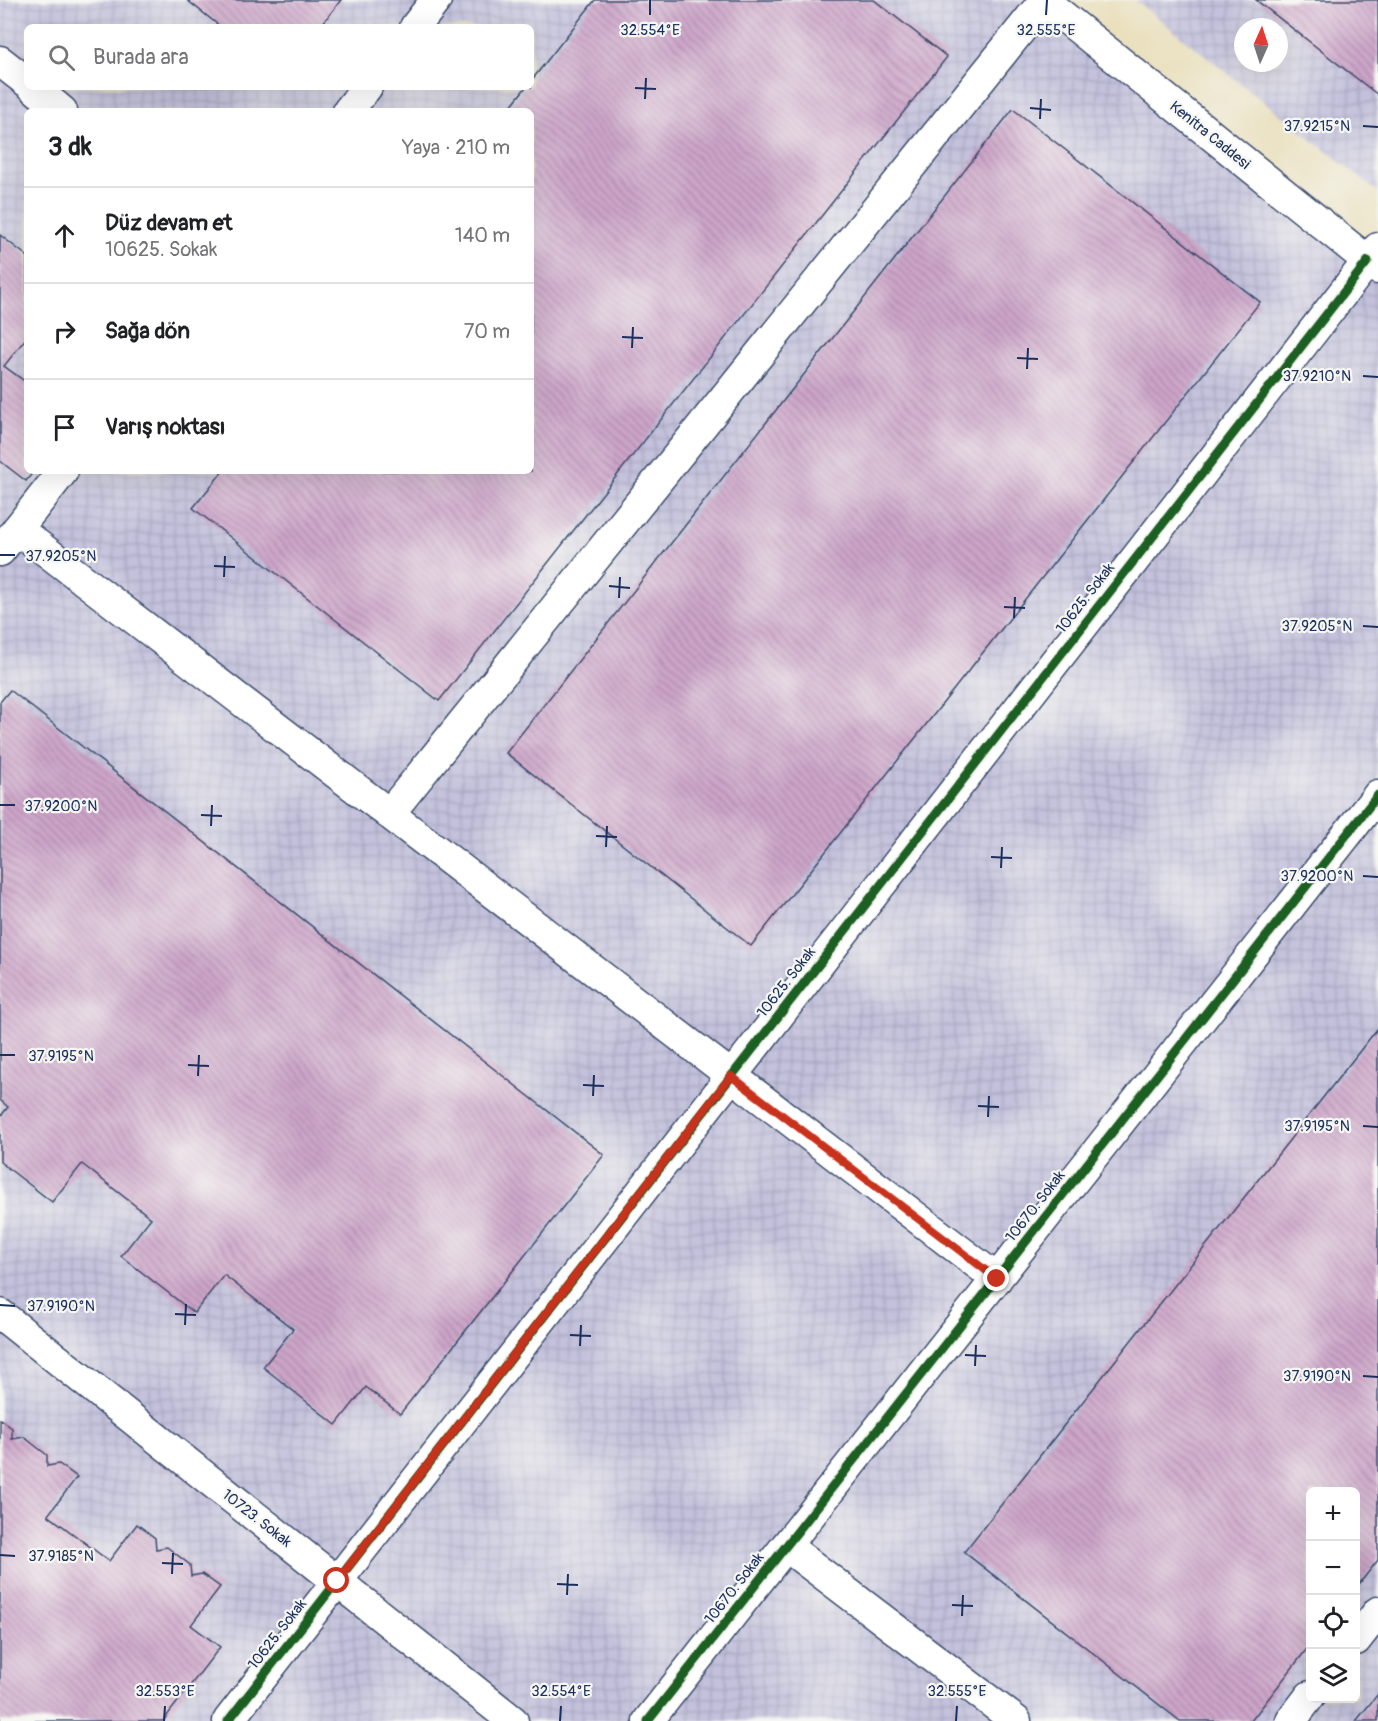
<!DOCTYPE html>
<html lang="tr">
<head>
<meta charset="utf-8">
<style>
  :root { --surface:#fff; --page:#f2f2f2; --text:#202124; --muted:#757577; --line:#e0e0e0 }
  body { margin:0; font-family:Pangolin,sans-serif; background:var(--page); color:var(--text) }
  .controls { position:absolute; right:18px; bottom:18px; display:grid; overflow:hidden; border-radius:9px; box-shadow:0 6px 24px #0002 }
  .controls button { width:54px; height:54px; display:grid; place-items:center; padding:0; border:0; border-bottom:2px solid var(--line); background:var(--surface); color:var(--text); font:30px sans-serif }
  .compass { position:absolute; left:1234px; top:18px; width:54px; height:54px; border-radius:50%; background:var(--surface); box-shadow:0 6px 24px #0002; rotate:3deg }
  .stop { position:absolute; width:18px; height:18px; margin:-14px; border:4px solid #c8321e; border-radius:50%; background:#fff }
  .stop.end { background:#c8321e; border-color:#fff; box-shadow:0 2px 6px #0008 }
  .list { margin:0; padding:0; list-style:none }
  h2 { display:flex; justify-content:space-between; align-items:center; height:78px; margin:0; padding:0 24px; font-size:26px }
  h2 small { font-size:20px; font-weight:400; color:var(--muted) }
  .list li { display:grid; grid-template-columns:39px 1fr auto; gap:18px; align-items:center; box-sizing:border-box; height:96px; padding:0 24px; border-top:2px solid var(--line) }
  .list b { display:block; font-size:22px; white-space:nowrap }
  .list p { margin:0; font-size:20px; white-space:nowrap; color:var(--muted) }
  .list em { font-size:20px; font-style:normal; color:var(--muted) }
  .icon { flex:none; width:33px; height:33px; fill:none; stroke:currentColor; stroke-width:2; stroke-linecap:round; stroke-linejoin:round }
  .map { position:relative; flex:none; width:1378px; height:1721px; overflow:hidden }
  .search { position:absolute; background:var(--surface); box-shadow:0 6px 24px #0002; left:24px; top:24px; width:510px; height:66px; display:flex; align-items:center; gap:15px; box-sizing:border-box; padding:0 21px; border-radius:9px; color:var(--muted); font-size:22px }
  .panel { position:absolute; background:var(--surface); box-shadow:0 6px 24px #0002; left:24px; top:108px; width:510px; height:366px; border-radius:9px }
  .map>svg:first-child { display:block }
  .industrial { fill:url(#industrial-grid); fill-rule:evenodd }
  .building { fill:url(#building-back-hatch) }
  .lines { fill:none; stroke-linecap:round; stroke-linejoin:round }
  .minor-casing { stroke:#3a4a6c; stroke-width:33 }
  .minor { stroke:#fff; stroke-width:30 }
  .cycleway-casing { stroke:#f6f6f2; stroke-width:13 }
  .cycleway { stroke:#1b5e20; stroke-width:9 }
  .route { stroke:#c8321e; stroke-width:8 }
  .ticks { fill:none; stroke:#1b2f5e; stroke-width:2 }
  .labels { text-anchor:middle; stroke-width:4.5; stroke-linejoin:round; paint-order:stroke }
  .street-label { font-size:15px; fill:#1b2f5e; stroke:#f6f6f2 }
  .ticks-label { font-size:15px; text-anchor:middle; fill:#1b2f5e; stroke:#f6f6f2; stroke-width:4.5; stroke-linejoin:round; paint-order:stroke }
</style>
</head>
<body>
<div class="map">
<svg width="1378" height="1721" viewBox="0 0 1378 1721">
  <defs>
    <pattern id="industrial-grid" width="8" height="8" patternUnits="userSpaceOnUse" patternTransform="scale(1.5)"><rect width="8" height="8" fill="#c3c1db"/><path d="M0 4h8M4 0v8" fill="none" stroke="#a7a6be"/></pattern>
    <pattern id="building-back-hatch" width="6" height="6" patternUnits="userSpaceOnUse" patternTransform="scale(1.5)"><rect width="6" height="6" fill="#cda5c9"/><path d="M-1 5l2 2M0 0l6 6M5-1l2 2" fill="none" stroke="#a687a6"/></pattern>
  </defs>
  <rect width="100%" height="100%" fill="#f6f6f2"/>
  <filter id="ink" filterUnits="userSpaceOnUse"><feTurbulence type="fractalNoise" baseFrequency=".0167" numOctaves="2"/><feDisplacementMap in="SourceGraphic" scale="12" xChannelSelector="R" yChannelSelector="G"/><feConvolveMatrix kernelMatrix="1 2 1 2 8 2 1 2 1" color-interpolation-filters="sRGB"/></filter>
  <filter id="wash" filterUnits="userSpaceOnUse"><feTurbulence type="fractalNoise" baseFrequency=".008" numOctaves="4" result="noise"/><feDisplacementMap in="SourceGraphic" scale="24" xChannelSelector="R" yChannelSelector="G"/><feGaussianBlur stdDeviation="1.35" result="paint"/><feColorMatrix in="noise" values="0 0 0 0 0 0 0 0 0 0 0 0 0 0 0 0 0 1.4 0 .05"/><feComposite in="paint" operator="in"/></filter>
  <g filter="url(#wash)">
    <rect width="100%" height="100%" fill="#eae0be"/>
    <path class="industrial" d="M0 0H1031L1378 274V1721H0ZM27 27H531V87H27ZM27 111H531V471H27ZM1310 1492H1356V1698H1310Z
      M1135 0H1378V192ZM1243 27H1279V63H1243Z"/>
    <g id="blocks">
      <path class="building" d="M187 0H341L320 27H221Z
        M595 0H874L947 57 439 701 193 508 223 471H531V111H507L526 87H531V81Z
        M1256 0H1378V95Z
        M1013 109 1260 302 751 946 506 753Z
        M0 235 27 256V337L4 366 27 383V471H34L26 481 0 461Z
        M10 690 604 1155 400 1414 366 1387 336 1425 263 1367 293 1329 224 1275 194 1313 121 1256 151 1218 82 1164 52 1202 0 1162V1117L8 1107 0 1100V702Z
        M1378 1028V1560L1356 1588V1492H1310V1645L1251 1721H1180L964 1552Z
        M0 1419 12 1428V1439L24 1437 47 1455V1466L59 1464 77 1477 48 1515 109 1561 137 1524 155 1538 156 1549 167 1547 190 1565 191 1576 202 1574 220 1587 191 1625 220 1647 163 1721H0Z
        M1378 1694V1721H1356Z"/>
    </g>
  </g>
  <g filter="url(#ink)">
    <use href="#blocks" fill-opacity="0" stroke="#3a4a6c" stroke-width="1.5"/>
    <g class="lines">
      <g class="minor-casing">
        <path id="minor" d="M1043 0 1378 269
          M415 27 436 0
          M0 61 27 82
          M33 87 62 111
          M348 111 367 87
          M17 529 997 1279
          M0 551 63 471
          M389 814 1044 1
          M0 1314 513 1721
          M786 1546 1016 1721
          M1356 1640 1378 1612
          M228 1721 1378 248
          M648 1721 1378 795
          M1291 1721 1310 1696"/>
      </g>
      <use href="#minor" class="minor"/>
      <g class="cycleway-casing">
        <path id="cycleway" d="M228 1721 1368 261
          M648 1721 1378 795"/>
      </g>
      <use href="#cycleway" class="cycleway"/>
    </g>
  </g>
  <g class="lines" filter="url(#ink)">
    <path class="route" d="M337 1581 731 1076 997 1279"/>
  </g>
  <path class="ticks" d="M650 15V0M1046 15 1047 0M635 88 656 89M645 99 646 78M1030 108 1051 110M1040 119 1041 99M1363 126 1378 127M622 337 643 338M632 348 633 327M1017 358 1038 359M1027 369 1028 348M1363 376 1378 377M0 555H15M214 566 235 567M224 577 225 556M609 586 630 588M619 598 620 577M1004 607 1025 608M1014 618 1015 597M1363 626 1378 627M0 805H15M201 815 222 816M211 826 212 805M596 836 617 837M606 847 607 826M991 857 1012 858M1001 868 1002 847M1363 876 1378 877M0 1055H15M188 1065 209 1066M198 1076 199 1055M583 1085 604 1086M593 1096 594 1075M978 1106 999 1107M988 1117 989 1096M1363 1126 1378 1127M0 1305 15 1306M175 1314 196 1315M185 1325 186 1304M570 1335 591 1336M580 1346 581 1325M965 1355 986 1356M975 1366 976 1345M1363 1376 1378 1377M0 1555 15 1556M162 1563 183 1564M172 1574 173 1553M557 1584 578 1585M567 1595 568 1574M952 1605 973 1606M962 1616 963 1595M164 1721 165 1706M560 1721 561 1706M956 1721 957 1706"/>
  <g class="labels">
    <g class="street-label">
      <text transform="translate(1210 135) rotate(39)" y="5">Kenitra Caddesi</text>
      <text transform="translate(1085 598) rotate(-52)" y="5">10625. Sokak</text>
      <text transform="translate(786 982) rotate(-52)" y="5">10625. Sokak</text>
      <text transform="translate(1035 1206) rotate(-52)" y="5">10670. Sokak</text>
      <text transform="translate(257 1518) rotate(38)" y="5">10723. Sokak</text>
      <text transform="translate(734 1588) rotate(-52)" y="5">10670. Sokak</text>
      <text transform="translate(277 1634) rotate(-52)" y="5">10625. Sokak</text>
    </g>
  </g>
  <g class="ticks-label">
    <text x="650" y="35">32.554°E</text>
    <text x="1046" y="35">32.555°E</text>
    <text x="1317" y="131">37.9215°N</text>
    <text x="1317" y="381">37.9210°N</text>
    <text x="61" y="561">37.9205°N</text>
    <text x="1317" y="631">37.9205°N</text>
    <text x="61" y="811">37.9200°N</text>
    <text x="1317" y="881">37.9200°N</text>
    <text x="61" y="1061">37.9195°N</text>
    <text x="1317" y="1131">37.9195°N</text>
    <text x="61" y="1311">37.9190°N</text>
    <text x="1317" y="1381">37.9190°N</text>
    <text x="61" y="1561">37.9185°N</text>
    <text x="165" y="1696">32.553°E</text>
    <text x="561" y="1696">32.554°E</text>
    <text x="957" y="1696">32.555°E</text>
  </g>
</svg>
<div class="controls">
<button>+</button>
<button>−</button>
<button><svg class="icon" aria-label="locate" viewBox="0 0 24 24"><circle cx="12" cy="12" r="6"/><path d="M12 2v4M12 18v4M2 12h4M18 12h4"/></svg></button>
<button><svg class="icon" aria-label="layers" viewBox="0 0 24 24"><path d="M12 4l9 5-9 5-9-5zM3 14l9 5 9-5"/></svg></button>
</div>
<svg class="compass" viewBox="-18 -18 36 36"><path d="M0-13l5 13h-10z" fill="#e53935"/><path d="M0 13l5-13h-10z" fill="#757577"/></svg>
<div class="stop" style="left:337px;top:1581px"></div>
<div class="stop end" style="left:997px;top:1279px"></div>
<div class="search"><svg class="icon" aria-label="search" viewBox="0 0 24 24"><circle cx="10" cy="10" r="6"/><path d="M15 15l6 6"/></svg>Burada ara</div>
<section class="panel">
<h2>3 dk<small>Yaya · 210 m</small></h2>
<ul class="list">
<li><svg class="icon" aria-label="ahead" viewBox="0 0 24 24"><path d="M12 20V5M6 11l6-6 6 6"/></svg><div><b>Düz devam et</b><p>10625. Sokak</p></div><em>140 m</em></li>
<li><svg class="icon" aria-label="right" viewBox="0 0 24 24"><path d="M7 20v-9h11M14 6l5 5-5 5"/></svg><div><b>Sağa dön</b></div><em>70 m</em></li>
<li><svg class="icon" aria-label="arrive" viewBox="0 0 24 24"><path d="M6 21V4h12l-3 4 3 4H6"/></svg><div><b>Varış noktası</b></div></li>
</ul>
</section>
</div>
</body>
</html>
